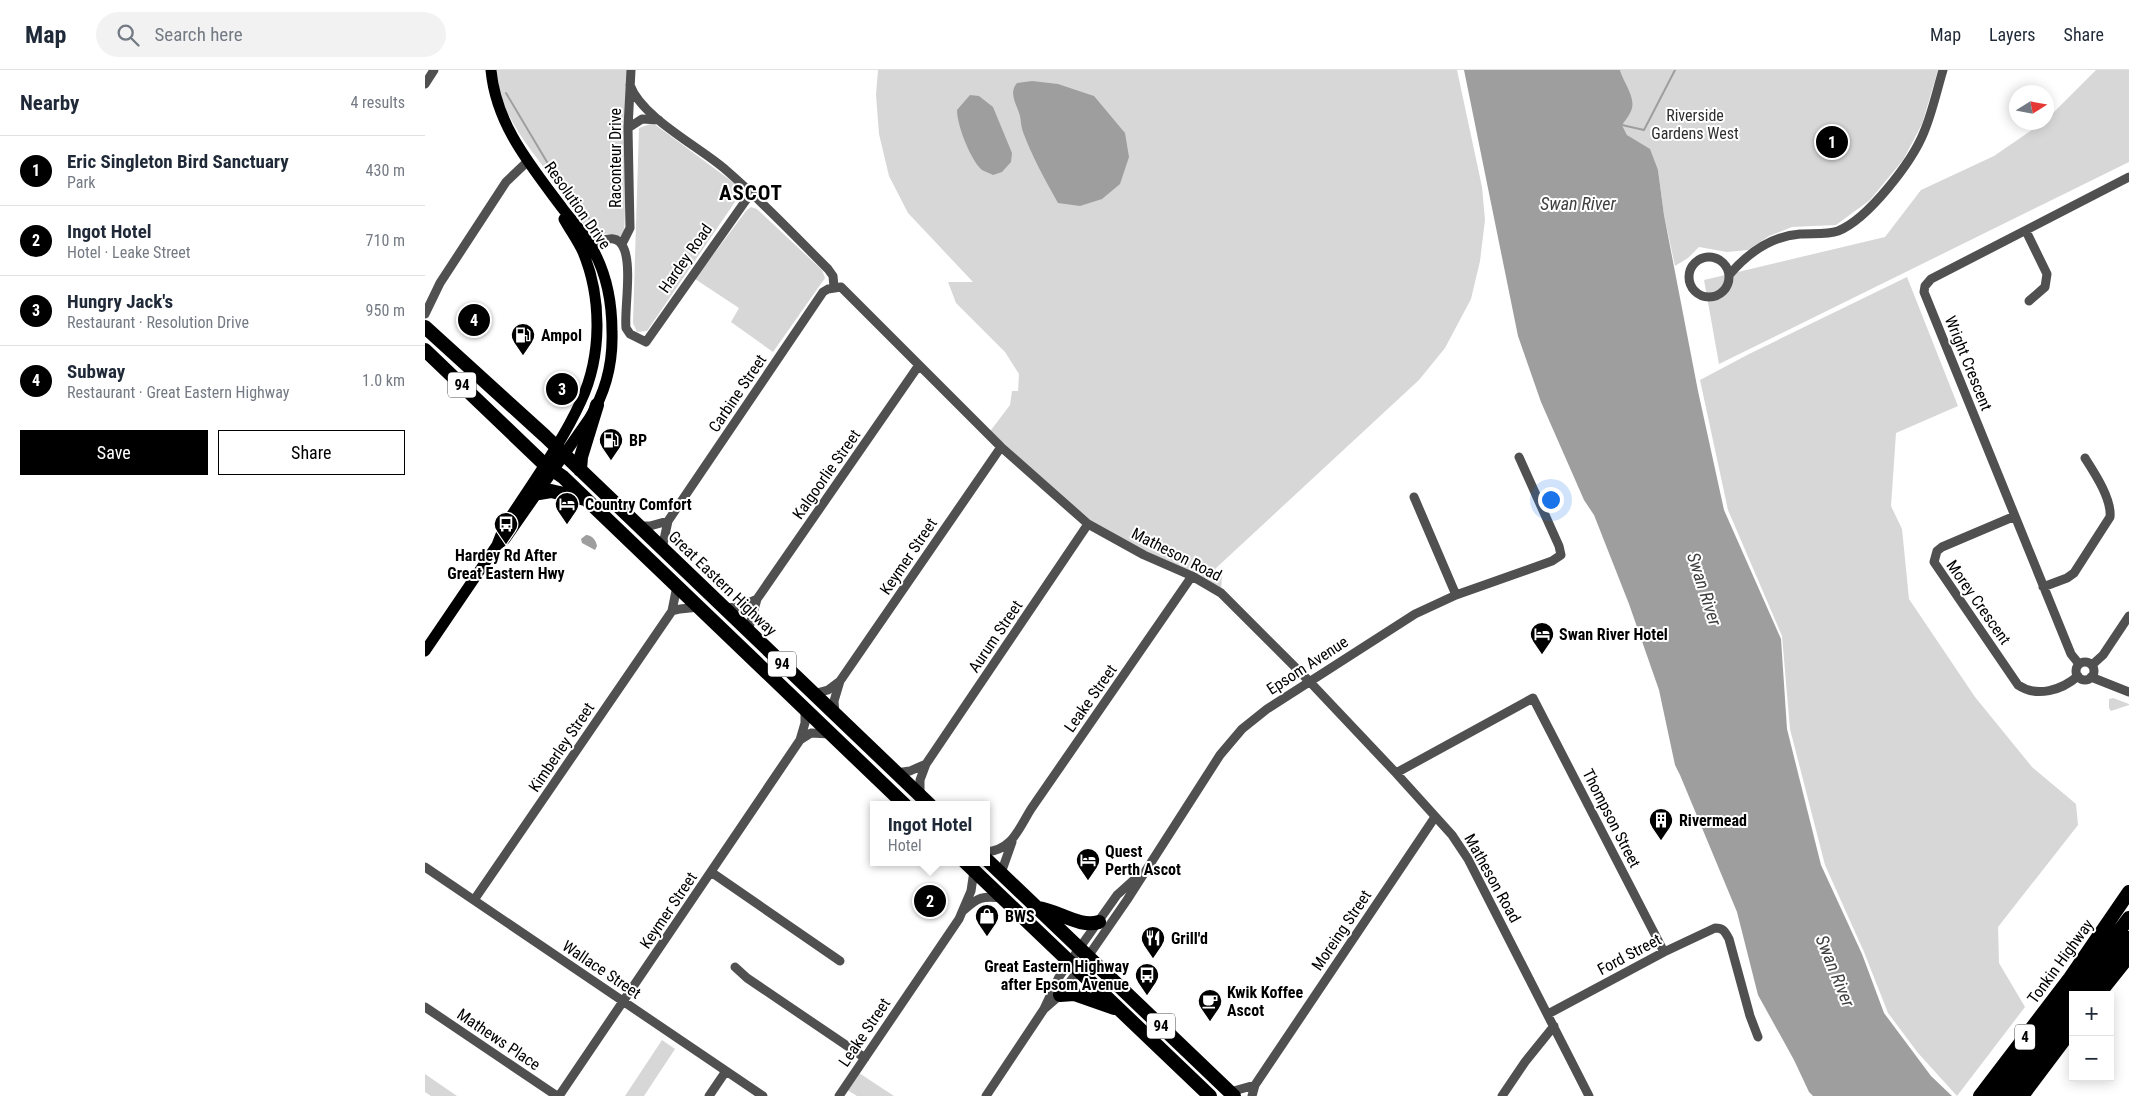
<!DOCTYPE html>
<html lang="en">
<head>
<meta charset="utf-8">
<style>
  :root { --surface:#fff; --page:#f2f2f3; --text:#1f2937; --muted:#747a83; --line:#e0e1e3; --accent:#000 }
  body { margin:0; font-family:"Roboto Condensed",sans-serif; background:var(--page); color:var(--text) }
  .controls { position:absolute; right:15px; bottom:15px; display:grid; overflow:hidden; border-radius:0px; box-shadow:0 2px 12px #0003 }
  .controls button { width:45px; height:45px; display:grid; place-items:center; padding:0; border:0; border-bottom:1px solid var(--line); background:var(--surface); color:var(--text); font:25px sans-serif }
  .compass { position:absolute; left:1584px; top:15px; width:45px; height:45px; border-radius:50%; background:var(--surface); box-shadow:0 2px 12px #0003; rotate:79deg }
  .you { position:absolute; left:1125px; top:429px; width:18px; height:18px; margin:-12px; border:4px solid #fff; border-radius:50%; background:#1a73e8; box-shadow:0 0 0 8px #1a73e833 }
  .badge { display:grid; place-items:center; width:32px; height:32px; border-radius:50%; background:var(--accent); color:#fff; font-size:16px; font-weight:700 }
  .pin { position:absolute; translate:-50% -50%; border:2px solid #fff; box-shadow:0 1px 5px #0006 }
  .popup { position:absolute; left:445px; top:731px; width:120px; height:65px; box-sizing:border-box; display:grid; place-content:center; border-radius:0px; background:var(--surface); filter:drop-shadow(0 1px 4px #0005); font-size:16px; white-space:nowrap; color:var(--muted) }
  .popup b { font-size:19px; color:var(--text) }
  .popup::after { content:''; position:absolute; left:50%; top:100%; margin-left:-10px; border:10px solid transparent; border-top-color:var(--surface) }
  .list { margin:0; padding:0; list-style:none }
  h2 { display:flex; justify-content:space-between; align-items:center; height:65px; margin:0; padding:0 20px; font-size:21px }
  h2 small { font-size:16px; font-weight:400; color:var(--muted) }
  .list li { display:grid; grid-template-columns:32px 1fr auto; gap:15px; align-items:center; box-sizing:border-box; height:70px; padding:0 20px; border-top:1px solid var(--line) }
  .list b { display:block; font-size:19px; white-space:nowrap }
  .list p { margin:0; font-size:16px; white-space:nowrap; color:var(--muted) }
  .list em { font-size:16px; font-style:normal; color:var(--muted) }
  .actions { display:flex; gap:10px; padding:15px 20px }
  .actions a { flex:1; padding:11px 0; border:1px solid var(--accent); border-radius:0px; text-align:center; font-size:18px; color:var(--accent) }
  .actions .main { background:var(--accent); color:#fff }
  .icon { flex:none; width:28px; height:28px; fill:none; stroke:currentColor; stroke-width:2; stroke-linecap:round; stroke-linejoin:round }
  .map { position:relative; flex:none; width:1704px; height:1026px; overflow:hidden }
  header { display:flex; align-items:center; gap:30px; box-sizing:border-box; height:70px; padding:0 25px; background:var(--surface); border-bottom:1px solid var(--line) }
  header strong { font-size:24px }
  nav { display:flex; gap:28px; margin-inline-start:auto; font-size:18px }
  .search { width:350px; height:45px; background:var(--page); display:flex; align-items:center; gap:12px; box-sizing:border-box; padding:0 18px; border-radius:28px; color:var(--muted); font-size:19px }
  main { display:flex }
  aside { flex:1; background:var(--surface) }
  .map>svg:first-child { display:block }
  .green { fill:#d7d7d7 }
  .water { fill:#9e9e9e }
  .lines { fill:none; stroke-linecap:round; stroke-linejoin:round }
  .stream { stroke:#9e9e9e; stroke-width:2 }
  .minor { stroke:#505050; stroke-width:9 }
  .major { stroke:#000; stroke-width:11 }
  .highway { stroke:#000; stroke-width:14 }
  .labels { text-anchor:middle; stroke-width:4; stroke-linejoin:round; paint-order:stroke }
  .shield { fill:#fff; stroke:#4c4c4c; stroke-width:1 }
  .shield-label { font-size:15px; font-weight:bold; fill:#000 }
  .park-label { font-size:16px; fill:#2e2e2e; stroke:#fff }
  .street-label { font-size:16px; fill:#000; stroke:#fff }
  .poi-label { font-size:16px; font-weight:bold; fill:#000; stroke:#fff; text-anchor:start }
  .water-label { font-size:18px; font-style:italic; fill:#3f3f3f; stroke:#fff }
  .district-label { font-size:21px; font-weight:bold; letter-spacing:1px; fill:#000; stroke:#fff }
</style>
</head>
<body>
<header>
<strong>Map</strong>
<div class="search"><svg class="icon" aria-label="search" viewBox="0 0 24 24"><circle cx="10" cy="10" r="6"/><path d="M15 15l6 6"/></svg>Search here</div>
<nav><a>Map</a><a>Layers</a><a>Share</a></nav>
</header>
<main>
<aside>
<h2>Nearby<small>4 results</small></h2>
<ul class="list">
<li><span class="badge">1</span><div><b>Eric Singleton Bird Sanctuary</b><p>Park</p></div><em>430 m</em></li>
<li><span class="badge">2</span><div><b>Ingot Hotel</b><p>Hotel · Leake Street</p></div><em>710 m</em></li>
<li><span class="badge">3</span><div><b>Hungry Jack's</b><p>Restaurant · Resolution Drive</p></div><em>950 m</em></li>
<li><span class="badge">4</span><div><b>Subway</b><p>Restaurant · Great Eastern Highway</p></div><em>1.0 km</em></li>
</ul>
<div class="actions"><a class="main">Save</a><a>Share</a></div>
</aside>
<div class="map">
<svg width="1704" height="1026" viewBox="0 0 1704 1026">
  <rect width="100%" height="100%" fill="#fff"/>
  <path class="green" d="M72 0H206L199 165 194 167C186 162 177 164 168 165L162 160C152 145 143 129 132 115 108 81 72 44 72 0Z
    M453 0H1032L1057 117 1060 150 1055 191 1046 229 1020 278 994 310 790 499 797 505 796 523 663 454 563 364 585 335 587 321H593L594 304 580 282 531 233 523 212H548L483 143 464 106 454 64 451 25Z
    M1195 0H1513L1497 54 1478 90 1445 130 1411 155 1367 157 1344 166 1323 180 1302 182 1274 177 1263 188 1250 196 1239 145 1233 100 1212 72 1202 65 1197 55 1205 25 1198 11Z
    M1671 0H1704V92L1294 294 1279 210 1460 167 1496 120 1569 86 1617 53 1622 52V49Z
    M228 53 309 113 314 122 312 129 222 261 212 262 208 253 214 58Z
    M326 137 332 139 397 200 400 208 348 282 306 252 314 238 270 209 321 141Z
    M1482 207 1533 336 1471 363 1466 436 1477 459 1484 529 1550 627 1607 697 1651 734 1653 755 1573 857 1574 893 1600 937 1532 1026 1493 983 1463 943 1439 882 1400 795 1365 659 1357 566 1303 440 1275 310 1324 284Z
    M1688 628 1704 634V635L1686 641 1684 638V629Z
    M237 970 250 979 219 1026H200Z
    M434 1003 469 1026H432L422 1020Z
    M0 1004 32 1026H6L0 1022Z"/>
  <path class="water" d="M1039 0H1195C1198 12 1210 26 1207 38 1206 43 1200 51 1197 55L1202 65 1225 79 1233 100 1239 145 1273 321 1299 440 1356 569 1362 659 1396 795 1437 884 1459 943 1506 1006 1527 1026H1388L1384 1022 1369 990 1333 925 1312 842 1255 705 1250 695 1234 620 1204 534 1169 445 1159 430 1116 332 1093 266Z
    M607 11 633 14 669 26 700 63 704 87 695 114 677 129 655 136 633 133C620 110 607 86 598 62 596 57 596 51 595 46 592 35 583 23 592 13Z
    M545 25 554 26 568 37 587 83 586 92 577 102 568 105C565 103 560 102 557 100 545 89 532 55 532 40Z
    M161 465C167 465 171 470 172 476L170 480 157 473 156 469Z"/>
  <g class="lines">
    <path class="stream" d="M81 23 122 92 149 124 165 150
      M1197 55 1219 60 1250 0"/>
    <path class="minor" d="M0 14 9 0
      M205 15C217 48 275 77 301 100 337 131 370 166 403 199L408 206 409 217
      M203 58 217 49 234 50
      M1601 161 1622 204 1620 217 1604 231
      M197 174 205 158 203 58 206 0
      M162 179C220 138 198 231 201 258L205 264 221 272 326 123
      M1264 207a20 20 0 1 1 40 0a20 20 0 1 1-40 0Z
      M1304 205C1322 184 1346 166 1375 164 1386 163 1402 165 1413 161 1443 149 1487 92 1499 62 1507 43 1512 20 1518 0
      M0 244 15 213 81 112 103 91
      M989 427 1031 525
      M1590 446 1517 477 1512 481 1509 492 1593 615C1612 628 1637 620 1653 606
      M214 456H225L243 451
      M237 479 243 451 398 222 403 219 416 217 576 377 663 454 719 485 767 506 796 523 884 611 971 703 1027 765 1043 789 1164 1026
      M1618 517 1642 508 1649 503 1685 447C1687 429 1669 402 1660 388
      M299 538 314 537 332 529
      M247 541 255 539 274 537
      M323 561 332 529 494 295
      M1651 601a9 9 0 1 1 18 0a9 9 0 1 1-18 0Z
      M1654 594 1646 584 1499 222 1500 216 1506 209 1704 107
      M1667 595 1678 585 1704 546
      M1666 607 1704 622
      M388 624 403 620 415 611
      M410 643 409 631 415 611 576 377
      M375 670 386 663 405 664
      M471 703 485 701 501 694
      M971 703 1108 628 1239 882
      M495 725V710L501 694 663 454
      M561 782C587 780 593 760 606 739L767 506
      M0 797 338 1026
      M286 802 415 891
      M576 803 587 772
      M49 830 247 541 252 516
      M539 840C553 827 557 826 577 828
      M310 897 322 908 440 988
      M0 937 132 1026
      M619 939 635 925 653 901 702 830 795 685 817 659 842 639 990 544 1031 525 1127 491 1136 485 1134 476 1094 387
      M1123 944 1239 882 1290 858C1299 858 1300 862 1304 869L1325 946 1333 967
      M805 1022 830 1015
      M134 1026 375 670 380 653V639
      M284 1026 301 1001
      M414 1026 534 849 546 821 549 801
      M561 1026 619 939 634 907 692 825 712 807
      M827 1026 830 1015 1010 747
      M1077 1026 1100 992 1129 956"/>
    <path class="major" d="M72 475 79 457C105 416 136 375 156 331 177 286 177 228 158 182 153 171 145 160 139 149
      M0 581 72 475 80 469 164 349C181 322 188 294 187 262 187 233 182 204 167 178 160 164 148 152 138 139 106 96 71 55 66 0"/>
    <path class="highway" d="M0 257 120 366 505 735
      M0 280 119 394 138 407 480 735
      M155 400 156 387 172 335
      M114 423 126 421 160 429
      M561 789 809 1026
      M540 792 785 1026
      M613 838C634 841 654 858 674 852
      M635 925 649 924 689 938
      M1659 925 1704 868
      M1673 925 1704 886
      M1555 1026 1645 908 1704 822
      M1568 1026 1704 848
      M1583 1026 1648 940
      M1597 1026 1648 958"/>
  </g>
  <defs>
    <g id="fuel-pin" transform="scale(1.25)"><path d="M0 17L-7.5 6A9.5 9.5 0 1 1 7.5 6Z" fill="#000" stroke="#fff"/><path d="M-5.5-6h7V0h2V4h1.3V-2.5L3-4.5l.8-.8L6-3V5H2.5V1h-1V6h-7ZM-4.2-4.7v3.2H.2V-4.7Z" fill="#fff"/></g>
    <g id="hotel-pin" transform="scale(1.25)"><path d="M0 17L-7.5 6A9.5 9.5 0 1 1 7.5 6Z" fill="#000" stroke="#fff"/><path d="M-6-4.5h1.5V1H6V5H4.5V3h-9V5H-6ZM-4 0a1.8 1.8 0 1 1 3.6 0ZM.5 0V-2.5h3Q6-2.5 6 0Z" fill="#fff"/></g>
    <g id="bus-pin" transform="scale(1.25)"><path d="M0 17L-7.5 6A9.5 9.5 0 1 1 7.5 6Z" fill="#000" stroke="#fff"/><path d="M-5-6H5V4H4V6H2V4H-2V6H-4V4H-5ZM-3.5-4V0h7V-4ZM-3.5 1.2v1.5H-2V1.2ZM2 1.2v1.5H3.5V1.2Z" fill="#fff"/></g>
    <g id="building-pin" transform="scale(1.25)"><path d="M0 17L-7.5 6A9.5 9.5 0 1 1 7.5 6Z" fill="#000" stroke="#fff"/><path d="M-4-6H4V6H1V3H-1V6H-4ZM-2.5-4.3h1.7v1.8h-1.7ZM.8-4.3h1.7v1.8H.8ZM-2.5-1h1.7V.8h-1.7ZM.8-1h1.7V.8H.8Z" fill="#fff"/></g>
    <g id="shop-pin" transform="scale(1.25)"><path d="M0 17L-7.5 6A9.5 9.5 0 1 1 7.5 6Z" fill="#000" stroke="#fff"/><path d="M-5-2.5h2.3a2.7 3.5 0 0 1 5.4 0H5L5.5 6h-11ZM-1.5-2.5h3a1.5 2.3 0 0 0-3 0Z" fill="#fff"/></g>
    <g id="restaurant-pin" transform="scale(1.25)"><path d="M0 17L-7.5 6A9.5 9.5 0 1 1 7.5 6Z" fill="#000" stroke="#fff"/><path d="M-5-6h1v4h1v-4h1v4h1v-4h1v5L-1.5 .5V6h-2V.5L-5-1ZM5-6V6H3V1.5H1.5Q1.5-4 5-6Z" fill="#fff"/></g>
    <g id="cafe-pin" transform="scale(1.25)"><path d="M0 17L-7.5 6A9.5 9.5 0 1 1 7.5 6Z" fill="#000" stroke="#fff"/><path d="M-5.5-4.5H6V0H3Q3 3.5 0 3.5H-2.5Q-5.5 3.5-5.5 0ZM3-3.2v2h1.7v-2ZM-6 4.5H4V6H-6Z" fill="#fff"/></g>
  </defs>
  <g fill-rule="evenodd">
    <use href="#fuel-pin" x="98" y="265"/>
    <use href="#fuel-pin" x="186" y="370"/>
    <use href="#hotel-pin" x="142" y="434"/>
    <use href="#bus-pin" x="81" y="454"/>
    <use href="#hotel-pin" x="1117" y="564"/>
    <use href="#building-pin" x="1236" y="750"/>
    <use href="#hotel-pin" x="663" y="790"/>
    <use href="#shop-pin" x="562" y="846"/>
    <use href="#restaurant-pin" x="728" y="868"/>
    <use href="#bus-pin" x="722" y="905"/>
    <use href="#cafe-pin" x="785" y="931"/>
  </g>
  <g class="labels">
    <g class="shield">
      <rect x="23" y="302.5" width="28" height="25" rx="4"/>
      <rect x="343" y="581.5" width="28" height="25" rx="4"/>
      <rect x="722" y="943.5" width="28" height="25" rx="4"/>
      <rect x="1590" y="954.5" width="20" height="25" rx="4"/>
    </g>
    <g class="shield-label">
      <text x="37" y="320">94</text>
      <text x="357" y="599">94</text>
      <text x="736" y="961">94</text>
      <text x="1600" y="972">4</text>
    </g>
    <g class="park-label">
      <text x="1270" y="51">Riverside<tspan x="1270" dy="18">Gardens West</tspan></text>
    </g>
    <g class="street-label">
      <text transform="translate(190 88) rotate(-90)" y="6">Raconteur Drive</text>
      <text transform="translate(153 135) rotate(55)" y="6">Resolution Drive</text>
      <text transform="translate(260 188) rotate(-55)" y="6">Hardey Road</text>
      <text transform="translate(1544 293) rotate(68)" y="6">Wright Crescent</text>
      <text transform="translate(312 323) rotate(-56)" y="6">Carbine Street</text>
      <text transform="translate(401 404) rotate(-55)" y="6">Kalgoorlie Street</text>
      <text transform="translate(752 484) rotate(27)" y="6">Matheson Road</text>
      <text transform="translate(483 486) rotate(-56)" y="6">Keymer Street</text>
      <text transform="translate(298 513) rotate(44)" y="6">Great Eastern Highway</text>
      <text transform="translate(1554 532) rotate(55)" y="6">Morey Crescent</text>
      <text transform="translate(570 566) rotate(-56)" y="6">Aurum Street</text>
      <text transform="translate(882 595) rotate(-33)" y="6">Epsom Avenue</text>
      <text transform="translate(665 628) rotate(-55)" y="6">Leake Street</text>
      <text transform="translate(136 677) rotate(-56)" y="6">Kimberley Street</text>
      <text transform="translate(1187 748) rotate(63)" y="6">Thompson Street</text>
      <text transform="translate(1068 808) rotate(61)" y="6">Matheson Road</text>
      <text transform="translate(243 840) rotate(-56)" y="6">Keymer Street</text>
      <text transform="translate(916 860) rotate(-56)" y="6">Moreing Street</text>
      <text transform="translate(1204 884) rotate(-28)" y="6">Ford Street</text>
      <text transform="translate(1635 891) rotate(-54)" y="6">Tonkin Highway</text>
      <text transform="translate(177 899) rotate(34)" y="6">Wallace Street</text>
      <text transform="translate(439 962) rotate(-56)" y="6">Leake Street</text>
      <text transform="translate(74 969) rotate(34)" y="6">Mathews Place</text>
    </g>
    <g class="poi-label">
      <text x="116" y="271">Ampol</text>
      <text x="204" y="376">BP</text>
      <text x="160" y="440">Country Comfort</text>
      <text x="81" y="491" text-anchor="middle">Hardey Rd After<tspan x="81" dy="18">Great Eastern Hwy</tspan></text>
      <text x="1134" y="570">Swan River Hotel</text>
      <text x="1254" y="756">Rivermead</text>
      <text x="680" y="787">Quest<tspan x="680" dy="18">Perth Ascot</tspan></text>
      <text x="580" y="852">BWS</text>
      <text x="746" y="874">Grill'd</text>
      <text x="704" y="902" text-anchor="end">Great Eastern Highway<tspan x="704" dy="18">after Epsom Avenue</tspan></text>
      <text x="802" y="928">Kwik Koffee<tspan x="802" dy="18">Ascot</tspan></text>
    </g>
    <g class="water-label">
      <text x="1153" y="140">Swan River</text>
      <text transform="translate(1279 519) rotate(72)" y="6">Swan River</text>
      <text transform="translate(1410 901) rotate(68)" y="6">Swan River</text>
    </g>
    <g class="district-label">
      <text x="326" y="130">ASCOT</text>
    </g>
  </g>
</svg>
<div class="controls">
<button>+</button>
<button>−</button>
</div>
<svg class="compass" viewBox="-18 -18 36 36"><path d="M0-13l5 13h-10z" fill="#e53935"/><path d="M0 13l5-13h-10z" fill="#747a83"/></svg>
<div class="you"></div>
<div class="pin badge" style="left:1407px;top:72px">1</div>
<div class="pin badge" style="left:505px;top:831px">2</div>
<div class="popup"><b>Ingot Hotel</b>Hotel</div>
<div class="pin badge" style="left:137px;top:319px">3</div>
<div class="pin badge" style="left:49px;top:250px">4</div>
</div>
</main>
</body>
</html>
